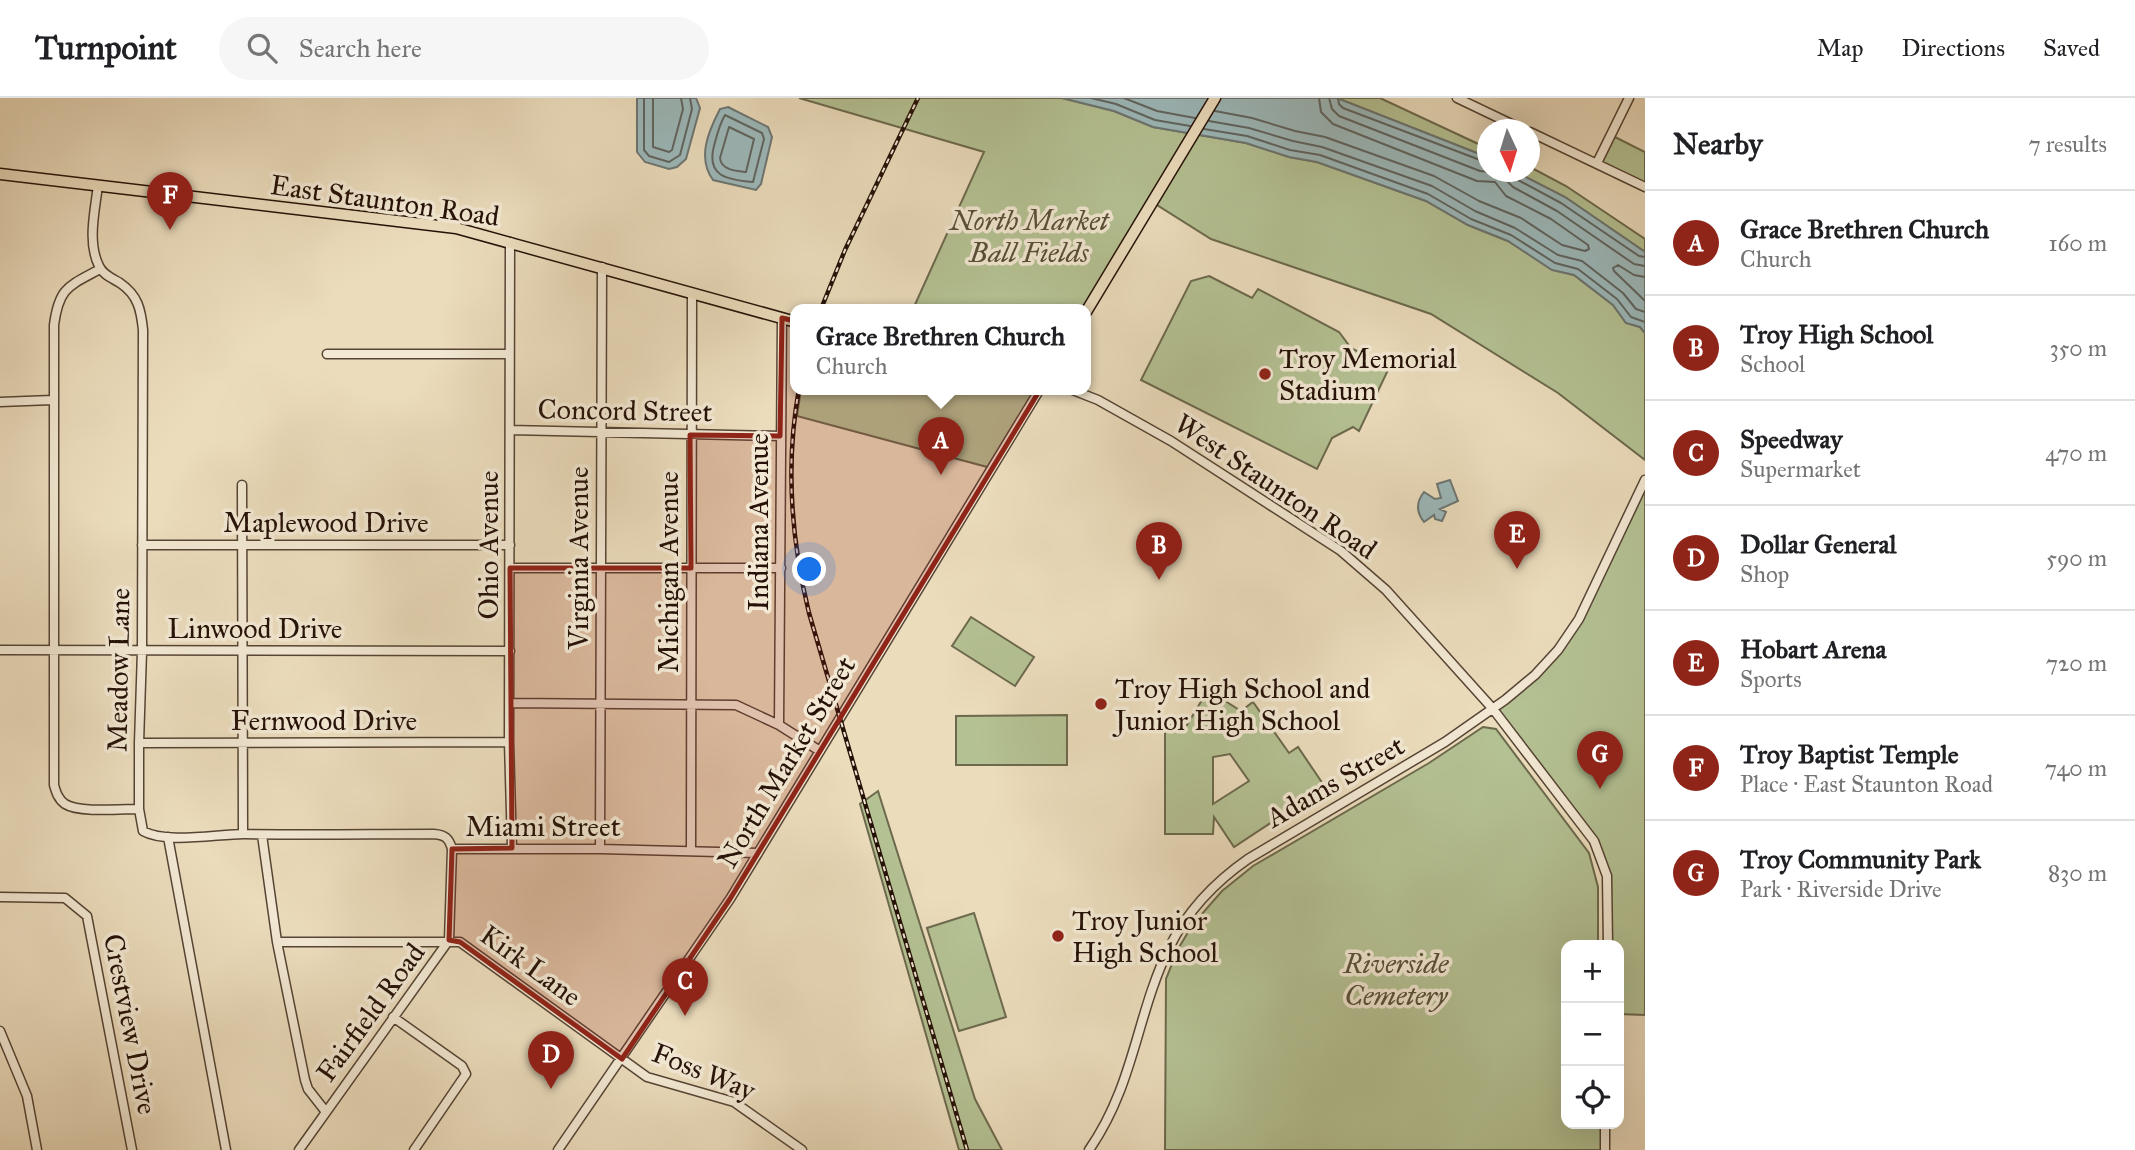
<!DOCTYPE html>
<html lang="en">
<head>
<meta charset="utf-8">
<style>
  :root { --surface:#fff; --page:#f6f6f6; --text:#202124; --muted:#757577; --line:#e0e0e0; --accent:#8f2418 }
  body { margin:0; font-family:"IM FELL Great Primer",serif; background:var(--page); color:var(--text) }
  .controls { position:absolute; right:21px; bottom:21px; display:grid; overflow:hidden; border-radius:14px; box-shadow:0 7px 28px #0002 }
  .controls button { width:63px; height:63px; display:grid; place-items:center; padding:0; border:0; border-bottom:2px solid var(--line); background:var(--surface); color:var(--text); font:35px sans-serif }
  .compass { position:absolute; left:1477px; top:21px; width:63px; height:63px; border-radius:50%; background:var(--surface); box-shadow:0 7px 28px #0002; rotate:176deg }
  .you { position:absolute; left:810px; top:472px; width:24px; height:24px; margin:-18px; border:5px solid #fff; border-radius:50%; background:#1a73e8; box-shadow:0 0 0 10px #1a73e833 }
  .badge { display:grid; place-items:center; width:46px; height:46px; border-radius:50%; background:var(--accent); color:#fff; font-size:23px; font-weight:700 }
  .pin { position:absolute; translate:-50% -58px; filter:drop-shadow(0 2px 4px #0008) }
  .pin::after { content:''; position:absolute; top:37px; width:24px; height:21px; background:inherit; clip-path:polygon(0 0,100% 0,50% 100%) }
  .popup { position:absolute; left:790px; top:206px; width:301px; height:91px; box-sizing:border-box; display:grid; place-content:center; border-radius:14px; background:var(--surface); filter:drop-shadow(0 2px 5px #0005); font-size:23px; white-space:nowrap; color:var(--muted) }
  .popup b { font-size:26px; color:var(--text) }
  .popup::after { content:''; position:absolute; left:50%; top:100%; margin-left:-14px; border:14px solid transparent; border-top-color:var(--surface) }
  .list { margin:0; padding:0; list-style:none }
  h2 { display:flex; justify-content:space-between; align-items:center; height:91px; margin:0; padding:0 28px; font-size:30px }
  h2 small { font-size:23px; font-weight:400; color:var(--muted) }
  .list li { display:grid; grid-template-columns:46px 1fr auto; gap:21px; align-items:center; box-sizing:border-box; height:105px; padding:0 28px; border-top:2px solid var(--line) }
  .list b { display:block; font-size:26px; white-space:nowrap }
  .list p { margin:0; font-size:23px; white-space:nowrap; color:var(--muted) }
  .list em { font-size:23px; font-style:normal; color:var(--muted) }
  .icon { flex:none; width:38px; height:38px; fill:none; stroke:currentColor; stroke-width:2; stroke-linecap:round; stroke-linejoin:round }
  .map { position:relative; flex:none; width:1645px; height:1052px; overflow:hidden }
  header { display:flex; align-items:center; gap:42px; box-sizing:border-box; height:98px; padding:0 35px; background:var(--surface); border-bottom:2px solid var(--line) }
  header strong { font-size:33px }
  nav { display:flex; gap:38px; margin-inline-start:auto; font-size:24px }
  .search { width:490px; height:63px; background:var(--page); display:flex; align-items:center; gap:18px; box-sizing:border-box; padding:0 24px; border-radius:38px; color:var(--muted); font-size:26px }
  main { display:flex }
  aside { flex:1; background:var(--surface) }
  .map>svg:first-child { display:block }
  .green { fill:#b4c193; stroke:#6c694d; stroke-width:2; fill-rule:evenodd }
  .water { fill:#9cb9bb; stroke:#6c7673; stroke-width:2 }
  .lines { fill:none; stroke-linecap:round; stroke-linejoin:round }
  .shore { stroke:#606561; stroke-width:2 }
  .minor-casing { stroke:#564434; stroke-width:11 }
  .major-casing { stroke:#251107; stroke-width:13 }
  .minor { stroke:#f2e8d3; stroke-width:8 }
  .major { stroke:#ebdcbc; stroke-width:10 }
  .rail-casing { stroke:#251107; stroke-width:4.5 }
  .rail { stroke:#f2e8d3; stroke-width:2; stroke-dasharray:5; stroke-linecap:butt }
  .marked { fill:#8f2418; fill-opacity:0.2; stroke:#8f2418; stroke-width:5; stroke-linejoin:round }
  .poi-dot { fill:#8f2418; stroke:#f2e8d3; stroke-width:2.5 }
  .labels { text-anchor:middle; stroke-width:7; stroke-linejoin:round; paint-order:stroke }
  .street-label { font-size:28px; fill:#251107; stroke:#f2e8d3 }
  .park-label { font-size:28px; font-style:italic; fill:#574f38; stroke:#f2e8d3 }
  .poi-label { font-size:28px; fill:#251107; stroke:#f2e8d3; text-anchor:start }
</style>
</head>
<body>
<header>
<strong>Turnpoint</strong>
<div class="search"><svg class="icon" aria-label="search" viewBox="0 0 24 24"><circle cx="10" cy="10" r="6"/><path d="M15 15l6 6"/></svg>Search here</div>
<nav><a>Map</a><a>Directions</a><a>Saved</a></nav>
</header>
<main>
<div class="map">
<svg width="1645" height="1052" viewBox="0 0 1645 1052">
  <rect width="100%" height="100%" fill="#ebdcbc"/>
  <filter id="stains"><feTurbulence type="fractalNoise" baseFrequency=".00286" numOctaves="4"/><feColorMatrix values="0 0 0 0 .2 0 0 0 0 .09 0 0 0 0 .02 0 0 0 .5 -.17"/></filter>
  <radialGradient id="worn" r=".72"><stop offset=".6" stop-color="#630" stop-opacity="0"/><stop offset="1" stop-color="#630" stop-opacity=".3"/></radialGradient>
  <path class="green" d="M799 0H1062L1114 13 1153 29 1246 45 1289 59 1317 64 1426 103 1468 127 1508 143 1552 171 1574 177 1613 207 1626 225 1640 229 1645 235V362L1558 295 1431 216 1211 141 1152 104 1086 211H913L984 54Z
    M1337 0H1380L1487 50V59Z
    M1611 37 1645 54V89L1597 65Z
    M1530 69 1566 88 1645 141V154L1565 99 1516 74H1530Z
    M1209 178 1252 200 1258 191 1339 234 1351 250 1389 270 1359 333 1353 329 1332 340 1317 371 1141 282 1191 183Z
    M801 291H1040L991 370 797 318Z
    M1645 382V917L1619 916V847H1608V788L1602 760 1493 611 1520 590 1573 530Z
    M971 519 1034 559 1015 588 952 548Z
    M1208 592 1241 613 1253 604 1289 655 1298 649 1325 689 1234 749 1214 719 1213 736H1165V627H1187ZM1230 656 1249 683 1213 706V659Z
    M1067 617V667H956V618Z
    M1483 629 1496 631 1589 755 1598 789V847H1566V1026H1605V1052H1165L1166 881 1178 851 1193 826 1222 793 1253 768 1429 665Z
    M878 693 975 1001 1002 1052H959L860 706Z
    M974 815 1006 919 959 933 927 830Z"/>
  <path class="water" d="M637 0H696L700 10 686 61 677 69 669 71 645 64 637 54Z
    M1062 0H1337L1487 59 1488 74H1516L1565 99 1645 154V235L1640 229 1626 225 1613 207 1574 177 1552 172 1508 143 1468 127 1426 103 1317 64 1289 59 1246 45 1153 29 1114 13Z
    M728 9 768 29 772 39 761 86 756 92 713 82C697 60 708 34 720 11Z
    M1450 382 1458 403 1440 411 1446 414 1442 423 1435 421 1434 417 1424 424C1416 414 1416 404 1424 394L1435 401 1441 400 1437 386Z"/>
  <g class="lines">
    <path class="shore" d="M644 0V52L649 58 669 64 680 57 692 11 690 0
      M653 0V49L669 54 672 52 683 11 681 0
      M1091 0 1116 6 1155 22 1190 28
      M1124 0 1157 13 1195 20
      M1329 0 1332 11 1339 18 1480 73 1491 74
      M1338 0 1339 6 1343 10 1488 65
      M1215 13 1252 20 1295 33 1325 39 1434 78 1479 103 1521 120 1562 147 1585 153 1589 151 1588 147 1551 121 1506 98 1495 84 1477 83 1333 26 1321 14 1319 0
      M725 17 762 35 764 41 753 84C727 82 706 78 714 48 717 37 719 27 725 17Z
      M1209 23 1249 30 1293 43 1322 49 1432 88 1475 113 1515 130 1558 157 1582 163 1623 195 1636 211 1645 214
      M729 29 754 41 746 74C736 73 721 72 720 60Z
      M1204 31 1247 38 1290 52 1320 57 1428 96 1471 121 1511 137 1555 165 1578 171 1617 201 1631 219 1645 224
      M1505 74 1507 83 1513 89 1557 113 1634 166 1645 168
      M1514 74 1518 82 1561 105 1639 158 1645 159
      M1645 179 1634 177 1618 167 1613 170 1614 173 1645 203"/>
    <g class="minor-casing">
      <path id="minor" d="M1457 0 1524 32
        M1530 34 1645 89
        M1597 65 1629 0
        M98 87C95 113 87 144 99 168 103 177 112 180 120 185 138 197 141 212 143 232L142 553 139 645V711L143 733C166 746 217 736 244 736 308 737 371 736 434 736 445 737 449 740 452 751L449 842 299 1052
        M510 144 509 644 512 750
        M100 171C69 188 59 189 54 227V687C56 694 58 701 65 706 79 715 122 711 139 711
        M327 256H508
        M1070 291 1098 302 1171 343 1341 453 1386 492 1493 611 1594 743 1607 778 1608 847
        M0 304 52 302
        M510 332 780 338
        M242 387 243 736
        M142 447H510
        M510 470H781
        M0 552 510 553
        M510 605 736 607 779 627 820 653
        M779 627 782 220
        M139 645 509 644
        M262 737 277 844 305 982 308 991 326 1014
        M168 739 226 1052
        M452 751H600L758 755
        M600 751 602 169
        M691 753 692 195
        M0 799 65 800 87 818 132 1052
        M277 844H460L647 979 734 1004 802 1052
        M393 919 462 968 466 976 414 1052
        M0 933 27 998 37 1052
        M558 1052 730 801 1040 291
        M1089 1052C1135 986 1136 916 1170 848 1188 812 1215 784 1248 761L1445 644 1505 602 1535 577 1558 552 1579 521 1645 382
        M1605 1052V1026"/>
    </g>
    <g class="major-casing">
      <path id="major" d="M0 76 456 130 796 224
        M1086 214 1215 0"/>
    </g>
    <use href="#minor" class="minor"/>
    <use href="#major" class="major"/>
    <g class="rail-casing">
      <path id="rail" d="M821 211 845 152 918 0
        M799 291C785 367 791 441 809 515L967 1052"/>
    </g>
    <use href="#rail" class="rail"/>
  </g>
  <path class="marked" d="M782 220 1046 282 730 801 622 961 460 844 449 842 452 751 512 750 510 470H691L690 337 780 338Z"/>
  <g class="poi-dot">
    <circle cx="1265" cy="276" r="7"/>
    <circle cx="1101" cy="606" r="7"/>
    <circle cx="1058" cy="838" r="7"/>
  </g>
  <g class="labels">
    <g class="street-label">
      <text transform="translate(385 102) rotate(8)" y="10">East Staunton Road</text>
      <text transform="translate(625 312) rotate(1)" y="10">Concord Street</text>
      <text transform="translate(1276 388) rotate(34)" y="10">West Staunton Road</text>
      <text x="326" y="434">Maplewood Drive</text>
      <text transform="translate(758 424) rotate(-90)" y="10">Indiana Avenue</text>
      <text transform="translate(488 447) rotate(-90)" y="10">Ohio Avenue</text>
      <text transform="translate(578 460) rotate(-90)" y="10">Virginia Avenue</text>
      <text transform="translate(668 474) rotate(-90)" y="10">Michigan Avenue</text>
      <text x="255" y="540">Linwood Drive</text>
      <text transform="translate(118 572) rotate(-89)" y="10">Meadow Lane</text>
      <text x="324" y="632">Fernwood Drive</text>
      <text transform="translate(786 664) rotate(-59)" y="10">North Market Street</text>
      <text transform="translate(1335 683) rotate(-30)" y="10">Adams Street</text>
      <text x="543" y="738">Miami Street</text>
      <text transform="translate(531 867) rotate(36)" y="10">Kirk Lane</text>
      <text transform="translate(370 914) rotate(-54)" y="10">Fairfield Road</text>
      <text transform="translate(131 926) rotate(79)" y="10">Crestview Drive</text>
      <text transform="translate(704 973) rotate(22)" y="10">Foss Way</text>
    </g>
    <g class="park-label">
      <text x="1029" y="132">North Market<tspan x="1029" dy="32">Ball Fields</tspan></text>
      <text x="1396" y="875">Riverside<tspan x="1396" dy="32">Cemetery</tspan></text>
    </g>
    <g class="poi-label">
      <text x="1279" y="270">Troy Memorial<tspan x="1279" dy="32">Stadium</tspan></text>
      <text x="1115" y="600">Troy High School and<tspan x="1115" dy="32">Junior High School</tspan></text>
      <text x="1072" y="832">Troy Junior<tspan x="1072" dy="32">High School</tspan></text>
    </g>
  </g>
  <rect width="100%" height="100%" filter="url(#stains)"/>
  <rect width="100%" height="100%" fill="url(#worn)"/>
</svg>
<div class="controls">
<button>+</button>
<button>−</button>
<button><svg class="icon" aria-label="locate" viewBox="0 0 24 24"><circle cx="12" cy="12" r="6"/><path d="M12 2v4M12 18v4M2 12h4M18 12h4"/></svg></button>
</div>
<svg class="compass" viewBox="-18 -18 36 36"><path d="M0-13l5 13h-10z" fill="#e53935"/><path d="M0 13l5-13h-10z" fill="#757577"/></svg>
<div class="you"></div>
<div class="pin badge" style="left:941px;top:377px">A</div>
<div class="popup"><b>Grace Brethren Church</b>Church</div>
<div class="pin badge" style="left:1159px;top:482px">B</div>
<div class="pin badge" style="left:685px;top:918px">C</div>
<div class="pin badge" style="left:551px;top:991px">D</div>
<div class="pin badge" style="left:1517px;top:471px">E</div>
<div class="pin badge" style="left:170px;top:132px">F</div>
<div class="pin badge" style="left:1600px;top:691px">G</div>
</div>
<aside>
<h2>Nearby<small>7 results</small></h2>
<ul class="list">
<li><span class="badge">A</span><div><b>Grace Brethren Church</b><p>Church</p></div><em>160 m</em></li>
<li><span class="badge">B</span><div><b>Troy High School</b><p>School</p></div><em>350 m</em></li>
<li><span class="badge">C</span><div><b>Speedway</b><p>Supermarket</p></div><em>470 m</em></li>
<li><span class="badge">D</span><div><b>Dollar General</b><p>Shop</p></div><em>590 m</em></li>
<li><span class="badge">E</span><div><b>Hobart Arena</b><p>Sports</p></div><em>720 m</em></li>
<li><span class="badge">F</span><div><b>Troy Baptist Temple</b><p>Place · East Staunton Road</p></div><em>740 m</em></li>
<li><span class="badge">G</span><div><b>Troy Community Park</b><p>Park · Riverside Drive</p></div><em>830 m</em></li>
</ul>
</aside>
</main>
</body>
</html>
